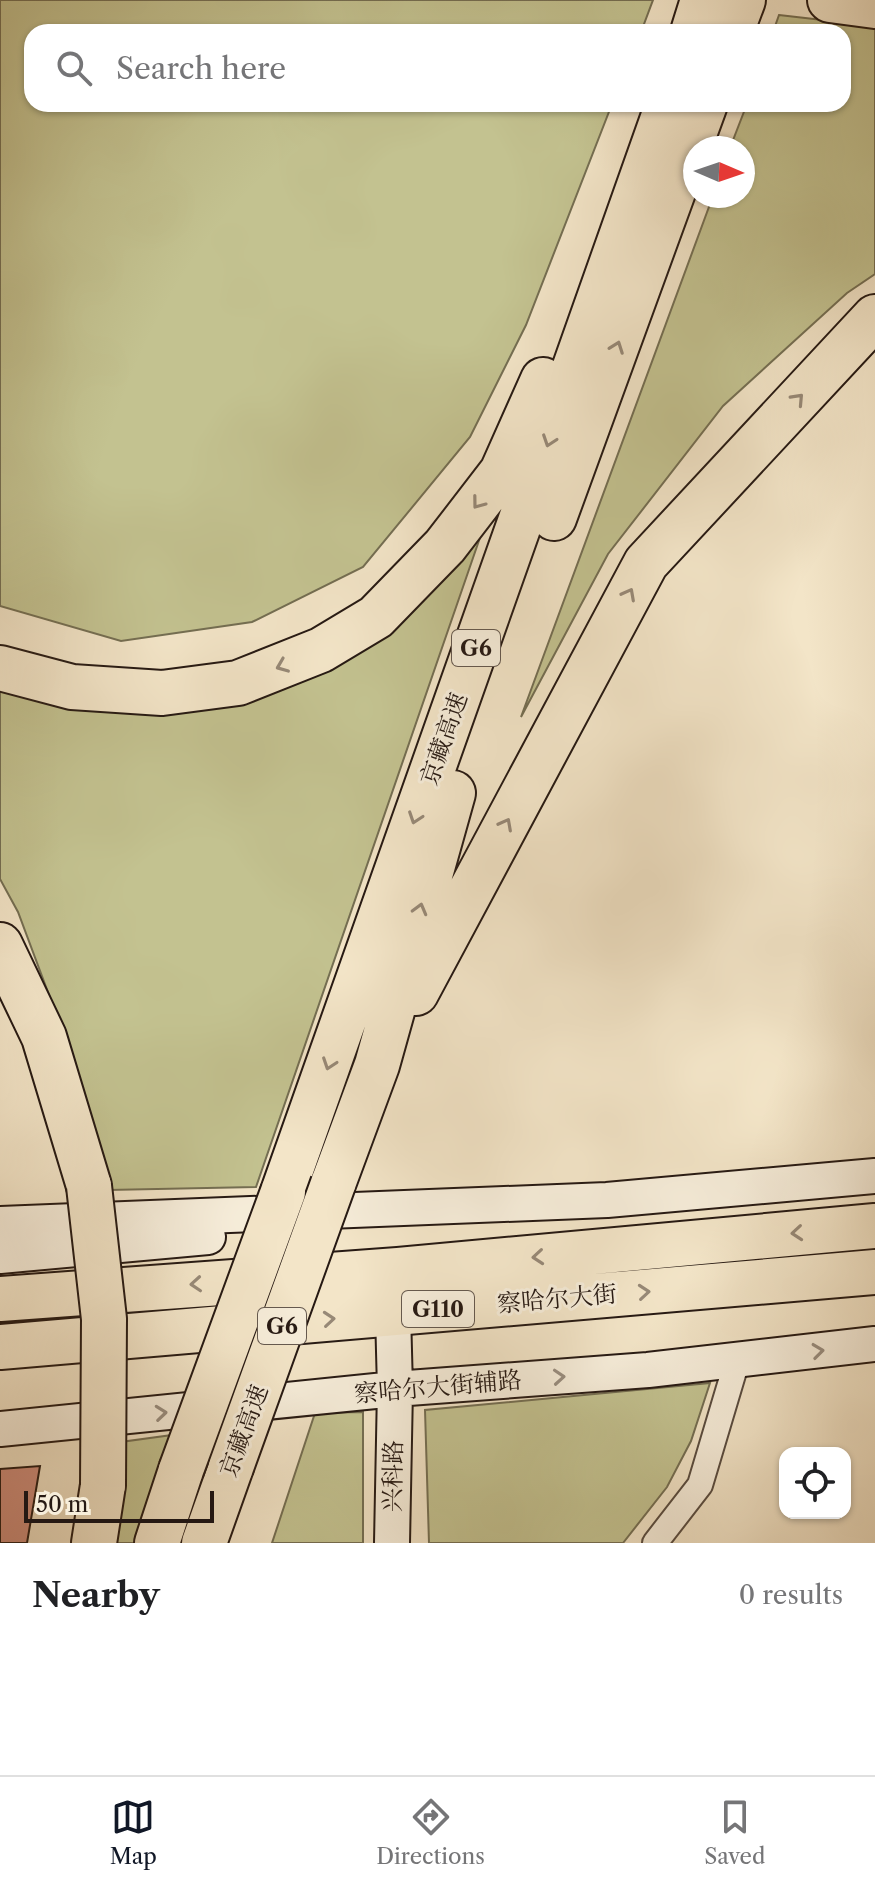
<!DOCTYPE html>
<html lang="en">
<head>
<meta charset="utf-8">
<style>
  :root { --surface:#fff; --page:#f2f2f2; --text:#202124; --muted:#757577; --line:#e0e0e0; --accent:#111827 }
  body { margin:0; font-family:"Libre Caslon Text","Noto Serif SC",serif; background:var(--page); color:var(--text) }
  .controls { position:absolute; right:24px; bottom:24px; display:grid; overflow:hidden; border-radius:16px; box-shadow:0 2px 6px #0004 }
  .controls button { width:72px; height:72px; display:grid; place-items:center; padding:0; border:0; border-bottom:2px solid var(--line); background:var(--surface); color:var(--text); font:40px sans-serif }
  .compass { position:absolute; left:683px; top:136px; width:72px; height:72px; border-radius:50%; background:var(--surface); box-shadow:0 2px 6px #0004; rotate:92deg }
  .scale { position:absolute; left:24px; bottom:20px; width:190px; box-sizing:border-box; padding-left:8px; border:4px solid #261913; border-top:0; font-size:22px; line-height:28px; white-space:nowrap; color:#261913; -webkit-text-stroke:6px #f7eedb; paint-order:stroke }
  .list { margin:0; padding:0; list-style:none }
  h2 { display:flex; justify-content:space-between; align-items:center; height:104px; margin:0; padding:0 32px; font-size:34px }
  h2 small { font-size:26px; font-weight:400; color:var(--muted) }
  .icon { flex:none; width:44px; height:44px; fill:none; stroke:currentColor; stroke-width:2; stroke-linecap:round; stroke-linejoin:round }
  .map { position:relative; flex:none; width:875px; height:1543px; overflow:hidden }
  .search { position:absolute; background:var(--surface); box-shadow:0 2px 6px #0004; left:24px; right:24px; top:24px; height:88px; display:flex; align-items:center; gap:20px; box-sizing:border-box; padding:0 28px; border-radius:24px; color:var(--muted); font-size:30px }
  .sheet { height:232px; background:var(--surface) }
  nav { display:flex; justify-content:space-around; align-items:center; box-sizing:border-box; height:112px; border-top:2px solid var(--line); background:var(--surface); font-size:22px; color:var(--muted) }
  nav a { display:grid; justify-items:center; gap:4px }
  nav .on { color:var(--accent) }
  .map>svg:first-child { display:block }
  .green { fill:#c3c290; stroke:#746e52; stroke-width:2 }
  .building { fill:#cf8d7d; stroke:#261913; stroke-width:2 }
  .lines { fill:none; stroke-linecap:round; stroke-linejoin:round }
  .street-casing { stroke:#594c40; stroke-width:28 }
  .secondary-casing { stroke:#261913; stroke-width:38 }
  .highway-casing { stroke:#261913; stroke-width:48 }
  .street { stroke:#f7eedb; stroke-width:24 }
  .secondary { stroke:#f7eedb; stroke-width:34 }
  .highway { stroke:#f3e5c8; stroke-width:44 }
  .highway-bridge-casing { stroke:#261913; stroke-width:48; stroke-linecap:butt }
  .highway-bridge { stroke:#f3e5c8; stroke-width:44 }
  .oneway { stroke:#978977 }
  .oneway2 { stroke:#998e81 }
  .labels { text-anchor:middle; stroke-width:6; stroke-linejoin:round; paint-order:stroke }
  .shield { fill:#f7eedb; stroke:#65594f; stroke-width:2 }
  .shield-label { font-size:22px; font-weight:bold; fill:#261913 }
  .street-label { font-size:24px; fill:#261913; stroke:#f7eedb }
</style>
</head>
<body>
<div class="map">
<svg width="875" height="1543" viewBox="0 0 875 1543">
  <rect width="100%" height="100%" fill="#f3e5c8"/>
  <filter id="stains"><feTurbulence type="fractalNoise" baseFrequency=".0025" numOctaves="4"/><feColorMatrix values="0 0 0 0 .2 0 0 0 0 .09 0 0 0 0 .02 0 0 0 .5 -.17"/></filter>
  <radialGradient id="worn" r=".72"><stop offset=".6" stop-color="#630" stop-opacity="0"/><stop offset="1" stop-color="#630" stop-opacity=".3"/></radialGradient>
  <path class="green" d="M0 0H653L641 32H32V104H612L526 325 470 437 363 567 252 622 121 641 0 606Z
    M779 15 875 26V274L847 293 723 406 608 554 521 717 713 196H743V148H730L747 104H843V32H773Z
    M484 526 256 1187 108 1190 77 1070 18 912 0 879V682L243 701Z
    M710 1383 691 1441 667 1487 623 1543H429L425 1410Z
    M363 1412V1543H272L315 1413Z
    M172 1435 135 1543H108L121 1442Z"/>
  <path class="building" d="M40 1466 27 1543H0V1469Z"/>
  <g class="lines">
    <g class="street-casing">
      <path id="street" d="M655 1543 700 1485 737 1361"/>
    </g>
    <g class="secondary-casing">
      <path id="secondary" d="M0 1224 607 1200 875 1176
        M0 1256 208 1237
        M0 1429 395 1389 648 1370 875 1344
        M392 1543 395 1389 393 1313"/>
    </g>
    <g class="highway-casing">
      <path id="highway" d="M830 0 875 6
        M693 32 703 0
        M731 32 743 0
        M554 518 705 104
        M0 668 72 687 162 693 238 683 321 650 376 617 445 546 502 472 543 380
        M0 945 44 1037 89 1186
        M416 993 646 563 875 317
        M333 1184 377 1065 453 793
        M283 1192 668 104
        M0 1299 398 1270 875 1226
        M0 1347 875 1272
        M94 1543 103 1485
        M157 1543 181 1470
        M204 1543 231 1467"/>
    </g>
    <use href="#street" class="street"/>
    <use href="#secondary" class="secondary"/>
    <use href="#highway" class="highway"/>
    <g class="highway-bridge-casing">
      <path id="highway-bridge" d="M89 1186 104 1319 103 1485
        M231 1467 333 1184
        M181 1470 283 1192"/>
    </g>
    <use href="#highway-bridge" class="highway-bridge"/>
  </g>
  <defs><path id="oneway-chevron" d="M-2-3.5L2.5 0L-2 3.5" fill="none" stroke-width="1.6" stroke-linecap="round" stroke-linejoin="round" transform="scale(2)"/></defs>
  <g class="oneway">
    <use href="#oneway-chevron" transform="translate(617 347) rotate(-70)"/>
    <use href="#oneway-chevron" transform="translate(798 399) rotate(-47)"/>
    <use href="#oneway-chevron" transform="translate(549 441) rotate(109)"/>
    <use href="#oneway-chevron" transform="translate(478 503) rotate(127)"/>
    <use href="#oneway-chevron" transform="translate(629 594) rotate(-62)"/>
    <use href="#oneway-chevron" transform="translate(282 666) rotate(158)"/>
    <use href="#oneway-chevron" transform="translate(415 818) rotate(109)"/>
    <use href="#oneway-chevron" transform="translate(506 824) rotate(-62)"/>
    <use href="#oneway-chevron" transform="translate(420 909) rotate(-75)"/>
    <use href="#oneway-chevron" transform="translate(329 1064) rotate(109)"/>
    <use href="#oneway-chevron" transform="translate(797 1233) rotate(175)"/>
    <use href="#oneway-chevron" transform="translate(538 1257) rotate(175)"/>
    <use href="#oneway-chevron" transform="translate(196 1284) rotate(176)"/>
    <use href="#oneway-chevron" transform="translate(644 1292) rotate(-5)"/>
    <use href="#oneway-chevron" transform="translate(329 1319) rotate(-5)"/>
  </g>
  <g class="oneway2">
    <use href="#oneway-chevron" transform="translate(818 1351) rotate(-7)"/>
    <use href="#oneway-chevron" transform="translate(559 1377) rotate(-4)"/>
    <use href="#oneway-chevron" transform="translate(161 1413) rotate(-6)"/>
  </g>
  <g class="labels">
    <g class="shield">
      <rect x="452" y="630" width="48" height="36" rx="6"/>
      <rect x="402" y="1291" width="72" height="36" rx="6"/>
      <rect x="258" y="1308" width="48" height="36" rx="6"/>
    </g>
    <g class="shield-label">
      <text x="476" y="656">G6</text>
      <text x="438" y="1317">G110</text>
      <text x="282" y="1334">G6</text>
    </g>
    <g class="street-label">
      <text transform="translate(444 739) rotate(-71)" y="8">京藏高速</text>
      <text transform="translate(557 1299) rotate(-5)" y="8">察哈尔大街</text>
      <text transform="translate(438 1387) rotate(-5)" y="8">察哈尔大街辅路</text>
      <text transform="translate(244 1431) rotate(-70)" y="8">京藏高速</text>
      <text transform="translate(393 1476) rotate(-89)" y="8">兴科路</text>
    </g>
  </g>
  <rect width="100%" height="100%" filter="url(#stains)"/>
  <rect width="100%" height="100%" fill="url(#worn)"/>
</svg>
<div class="controls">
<button><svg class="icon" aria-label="locate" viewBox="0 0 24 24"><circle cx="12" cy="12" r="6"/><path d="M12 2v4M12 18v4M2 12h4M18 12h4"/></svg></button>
</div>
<svg class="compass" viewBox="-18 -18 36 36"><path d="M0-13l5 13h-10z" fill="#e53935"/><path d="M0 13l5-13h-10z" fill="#757577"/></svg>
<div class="scale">50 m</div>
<div class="search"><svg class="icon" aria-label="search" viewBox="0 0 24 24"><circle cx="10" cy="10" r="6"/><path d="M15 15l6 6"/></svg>Search here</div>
</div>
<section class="sheet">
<h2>Nearby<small>0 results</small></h2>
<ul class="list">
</ul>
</section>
<nav>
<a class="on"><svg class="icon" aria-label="map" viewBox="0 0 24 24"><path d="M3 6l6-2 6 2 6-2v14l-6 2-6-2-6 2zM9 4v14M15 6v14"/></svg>Map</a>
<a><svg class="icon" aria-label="directions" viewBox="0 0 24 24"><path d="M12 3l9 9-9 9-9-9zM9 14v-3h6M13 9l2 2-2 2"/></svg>Directions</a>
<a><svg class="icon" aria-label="saved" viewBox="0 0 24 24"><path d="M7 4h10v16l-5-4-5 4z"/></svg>Saved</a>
</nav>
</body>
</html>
